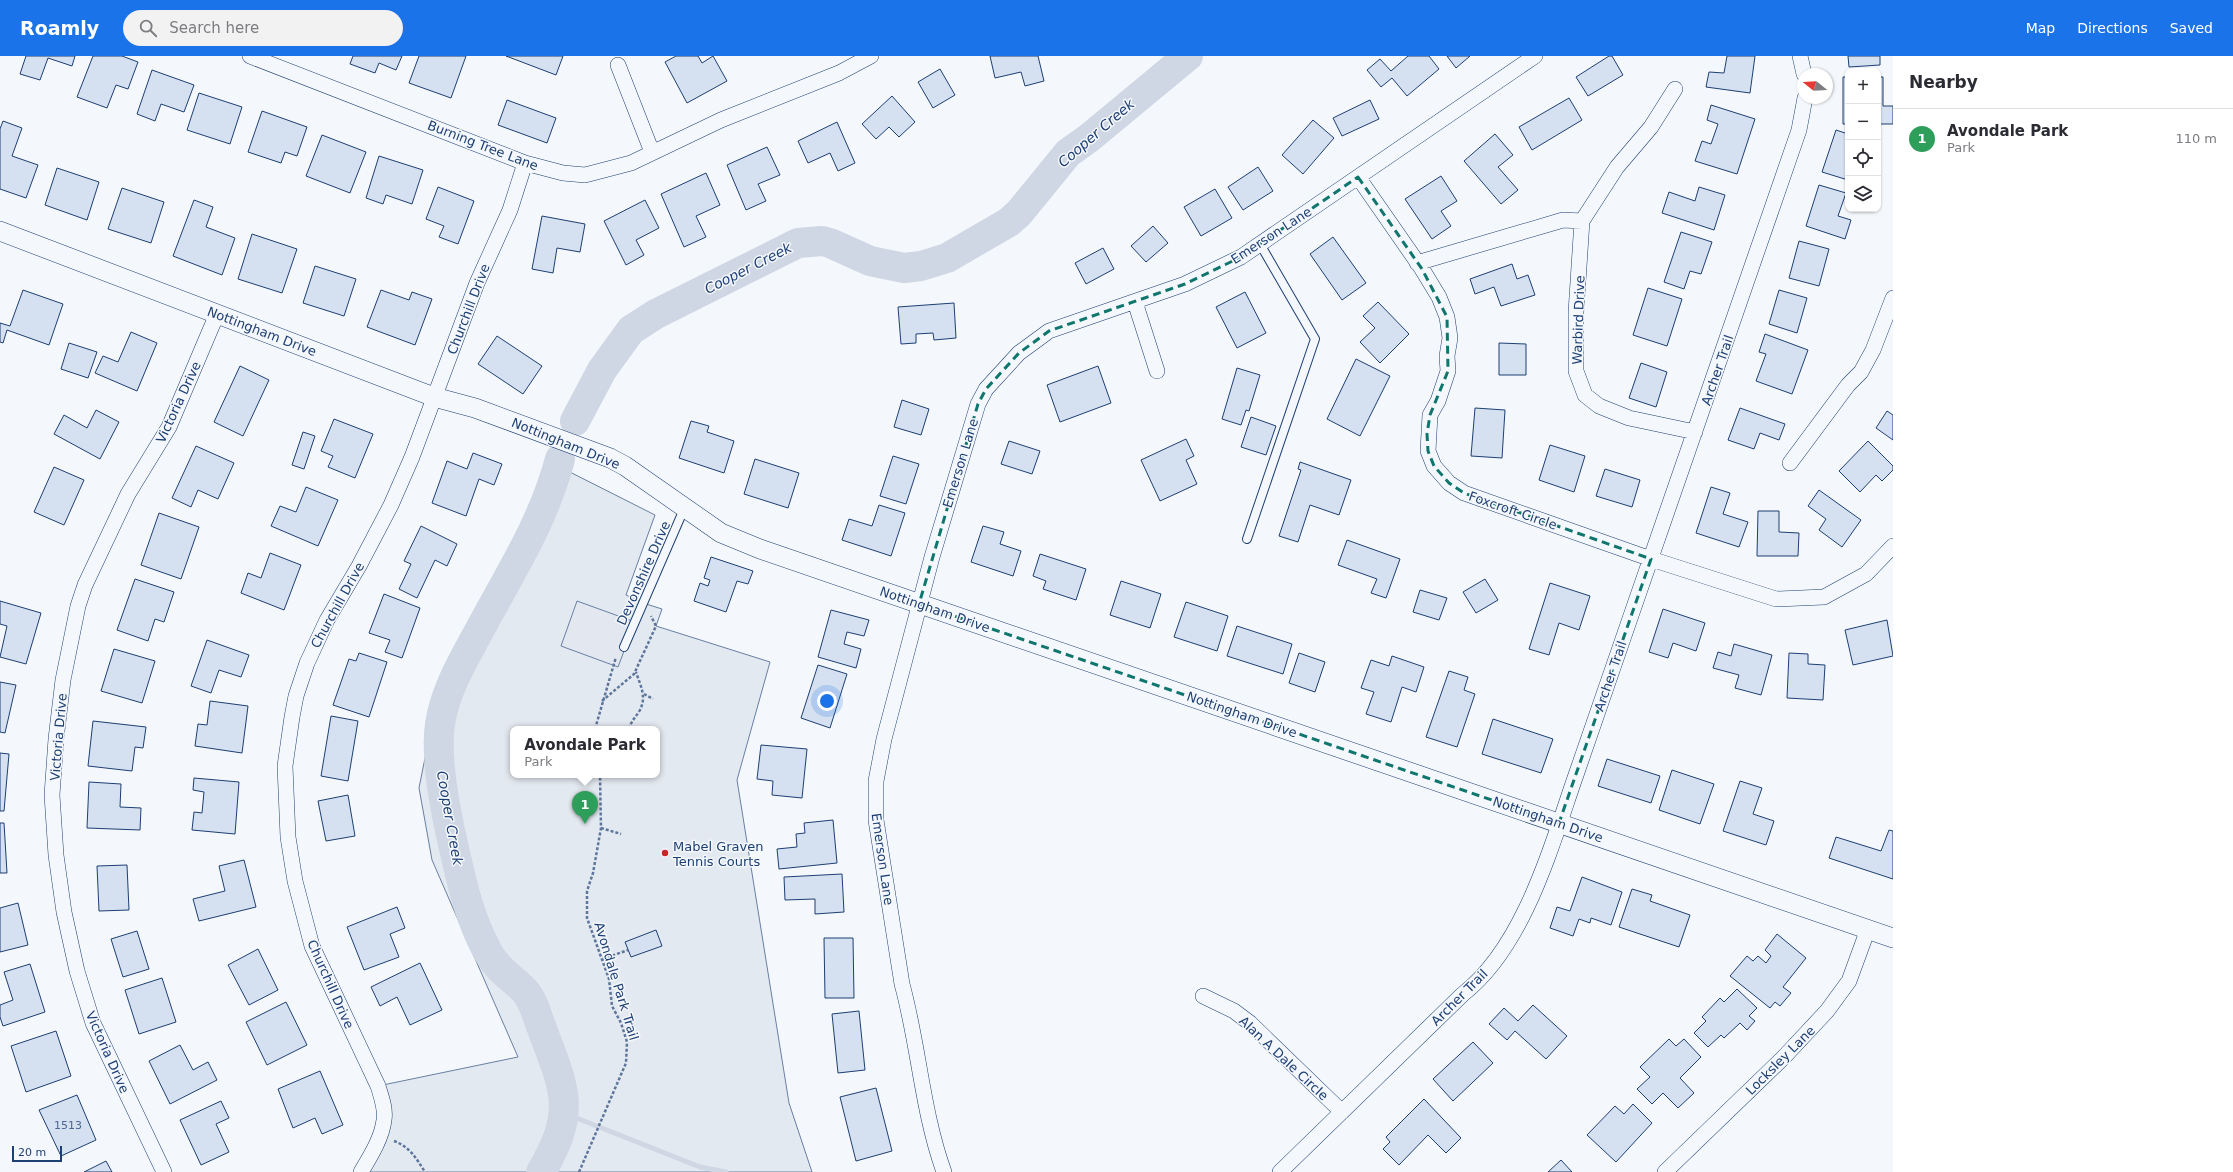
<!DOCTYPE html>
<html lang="en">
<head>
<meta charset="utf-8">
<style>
  :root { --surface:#fff; --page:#f2f2f3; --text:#2b2b33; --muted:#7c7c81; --line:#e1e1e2; --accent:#1a73e8 }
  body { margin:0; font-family:"DejaVu Sans",sans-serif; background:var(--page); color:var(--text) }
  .controls { position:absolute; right:12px; top:12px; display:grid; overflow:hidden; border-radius:8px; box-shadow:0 1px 3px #0004 }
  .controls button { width:36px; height:36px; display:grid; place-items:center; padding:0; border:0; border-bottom:1px solid var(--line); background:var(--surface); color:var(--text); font:20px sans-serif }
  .compass { position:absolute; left:1797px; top:12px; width:36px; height:36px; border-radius:50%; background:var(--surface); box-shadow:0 1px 3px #0004; rotate:288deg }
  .scale { position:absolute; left:12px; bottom:10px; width:50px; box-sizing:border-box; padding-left:4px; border:2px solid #1d3f73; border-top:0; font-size:11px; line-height:14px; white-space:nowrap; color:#1d3f73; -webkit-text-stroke:3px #f4f7fb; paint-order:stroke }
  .you { position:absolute; left:827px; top:645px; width:14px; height:14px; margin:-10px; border:3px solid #fff; border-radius:50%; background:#1a73e8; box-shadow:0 0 0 6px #1a73e833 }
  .badge { display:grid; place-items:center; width:26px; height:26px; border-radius:50%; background:var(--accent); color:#fff; font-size:13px; font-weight:700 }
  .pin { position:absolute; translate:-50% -33px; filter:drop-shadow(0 1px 2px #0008) }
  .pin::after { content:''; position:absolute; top:21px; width:14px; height:12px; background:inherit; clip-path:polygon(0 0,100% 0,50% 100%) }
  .popup { position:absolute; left:510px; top:670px; width:150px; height:52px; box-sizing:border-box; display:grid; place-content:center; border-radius:8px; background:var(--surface); filter:drop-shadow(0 1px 3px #0005); font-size:13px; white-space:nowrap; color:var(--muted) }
  .popup b { font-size:15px; color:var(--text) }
  .popup::after { content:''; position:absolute; left:50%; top:100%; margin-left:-8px; border:8px solid transparent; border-top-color:var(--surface) }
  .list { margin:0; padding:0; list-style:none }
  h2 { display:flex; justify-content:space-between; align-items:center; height:52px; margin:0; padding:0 16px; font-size:17px }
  h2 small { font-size:13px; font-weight:400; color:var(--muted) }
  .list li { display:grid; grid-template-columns:26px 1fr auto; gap:12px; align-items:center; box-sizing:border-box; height:60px; padding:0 16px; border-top:1px solid var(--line) }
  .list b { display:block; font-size:15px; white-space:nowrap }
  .list p { margin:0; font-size:13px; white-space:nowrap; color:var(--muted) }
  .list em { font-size:13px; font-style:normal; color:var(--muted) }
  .icon { flex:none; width:22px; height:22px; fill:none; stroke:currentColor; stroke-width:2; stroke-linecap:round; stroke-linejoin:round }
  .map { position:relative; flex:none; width:1893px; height:1116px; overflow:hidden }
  header { display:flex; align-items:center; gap:24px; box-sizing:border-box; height:56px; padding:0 20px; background:var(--accent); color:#fff }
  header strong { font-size:19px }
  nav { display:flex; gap:22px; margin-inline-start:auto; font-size:14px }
  .search { width:280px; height:36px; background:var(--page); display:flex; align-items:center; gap:10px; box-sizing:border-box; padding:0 14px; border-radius:22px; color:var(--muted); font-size:15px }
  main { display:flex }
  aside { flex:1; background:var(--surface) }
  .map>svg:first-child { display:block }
  .green { fill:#e3e9f0; stroke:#687fa3; fill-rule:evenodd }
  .parking { fill:#e3e8f0; stroke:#687fa3 }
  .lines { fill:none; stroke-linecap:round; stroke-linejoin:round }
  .stream { stroke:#cfd7e4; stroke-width:5 }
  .river { stroke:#cfd7e4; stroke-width:30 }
  .building { fill:#d5e0f0; stroke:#1d3f73 }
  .service-casing { stroke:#1d3f73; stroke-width:10 }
  .minor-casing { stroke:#1d3f73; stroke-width:16 }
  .tertiary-casing { stroke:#1d3f73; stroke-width:20 }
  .path { stroke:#5e769c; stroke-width:2.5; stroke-dasharray:3 2; stroke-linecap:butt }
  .service { stroke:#f4f7fb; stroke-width:8 }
  .minor { stroke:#f4f7fb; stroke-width:15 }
  .tertiary { stroke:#f4f7fb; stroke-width:19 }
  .marked { fill:none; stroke:#0f766e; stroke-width:3; stroke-dasharray:8 5; stroke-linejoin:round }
  .poi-dot { fill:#c62828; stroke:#f4f7fb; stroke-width:1.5 }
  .labels { text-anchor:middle; stroke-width:3; stroke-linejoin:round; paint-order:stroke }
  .number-label { font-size:11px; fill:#4b6792 }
  .street-label { font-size:13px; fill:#1d3f73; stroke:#f4f7fb }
  .poi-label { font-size:13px; fill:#1d3f73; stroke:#f4f7fb; text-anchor:start }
  .water-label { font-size:14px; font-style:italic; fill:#1d3f73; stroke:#f4f7fb }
</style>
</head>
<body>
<header>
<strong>Roamly</strong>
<div class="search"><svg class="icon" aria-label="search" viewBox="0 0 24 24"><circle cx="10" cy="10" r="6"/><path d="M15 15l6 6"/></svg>Search here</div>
<nav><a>Map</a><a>Directions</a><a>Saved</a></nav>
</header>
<main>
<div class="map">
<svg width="1893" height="1116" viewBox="0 0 1893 1116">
  <rect width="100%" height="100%" fill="#f4f7fb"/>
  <path class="green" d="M552 407 655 459 626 539 643 547 662 553 656 570 770 606 737 724 789 1047 812 1116H361L379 1080 378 1030 518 1001 432 804 419 732 437 642ZM513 673H657V719H513Z"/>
  <path class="parking" d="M577 545 635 566 618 611 561 590Z"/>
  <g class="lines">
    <path class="stream" d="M564 1057 700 1111 726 1116"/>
    <path class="river" d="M575 365 602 314 631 274 656 258 798 187 822 185 830 187 870 205 904 212 921 210 947 202 1009 166 1019 157 1068 97 1089 82 1188 0
      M541 1116C577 1055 565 1034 542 973 537 960 534 945 524 934 512 922 498 914 489 898 475 873 466 845 460 818 450 777 434 709 440 668 445 634 463 605 479 575 510 517 543 467 560 403"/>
  </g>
  <path class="building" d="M26 0H75L72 10 48 2 40 24 20 18Z
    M93 0H122L138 6 128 33 116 29 107 52 77 41Z
    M353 0H402L396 14 379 7 375 17 350 8Z
    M419 0H466L451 42 409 27Z
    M506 0H563L556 19Z
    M676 0H698L702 7 713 0 727 25 687 47 665 6Z
    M990 0H1038L1044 25 1025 30 1021 16 995 22Z
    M1408 0H1429L1439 13 1407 40 1392 22 1381 31 1367 14 1380 3 1391 15Z
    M1447 0H1470L1456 12Z
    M1609 0H1612L1623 19 1588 40 1576 21Z
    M1727 0H1755L1750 37 1706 31 1709 16 1724 17Z
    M1848 0H1880V9L1849 11Z
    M940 13 955 39 933 52 918 26Z
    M152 14 194 29 184 56 161 48 155 65 137 58Z
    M1843 21H1848V68H1843Z
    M1878 21H1883V50H1893V68H1878Z
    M199 37 242 51 230 88 187 74Z
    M892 40 915 66 899 81 889 71 876 83 862 68Z
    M1569 42 1582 64 1532 94 1519 71Z
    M507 44 556 62 547 87 498 69Z
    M1370 44 1379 63 1342 80 1333 62Z
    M1711 49 1755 63 1737 118 1695 105 1702 85 1711 88 1718 68 1707 64Z
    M262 55 307 71 297 100 285 96 281 107 248 96Z
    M1313 64 1334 82 1303 118 1282 99Z
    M3 65 22 72 12 100 38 109 26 142 0 133V73Z
    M837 66 855 107 838 115 830 97 808 107 798 85Z
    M1836 74 1848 78V124L1822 116Z
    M1495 78 1513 99 1498 111 1518 134 1501 148 1464 105Z
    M322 79 366 96 350 137 306 120Z
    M767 91 780 119 758 128 766 145 746 154 727 109Z
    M379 100 423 114 412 148 386 139 383 148 366 142Z
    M1258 111 1273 135 1243 154 1228 131Z
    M57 112 99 126 87 164 45 149Z
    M706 117 720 149 696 160 706 181 684 191 661 138Z
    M1441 120 1457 145 1441 155 1451 170 1432 183 1405 143Z
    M1819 129 1846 137 1838 160 1851 164 1845 183 1806 170Z
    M438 131 474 145 458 188 439 181 444 170 426 163Z
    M1699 131 1725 139 1714 174 1662 157 1669 136 1695 145Z
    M122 132 164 146 151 187 108 173Z
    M1215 133 1232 162 1201 180 1184 151Z
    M194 144 213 151 206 171 235 182 222 219 173 200Z
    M645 144 659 172 636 184 644 199 626 209 604 165Z
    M542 160 585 168 580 196 557 192 553 217 532 213Z
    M1153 170 1168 187 1146 206 1131 190Z
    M1681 176 1712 186 1701 218 1690 215 1684 233 1664 226Z
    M252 178 297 193 282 237 238 223Z
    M1333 181 1366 227 1342 244 1310 198Z
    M1799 185 1829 193 1819 230 1789 222Z
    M1103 192 1114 213 1086 228 1075 207Z
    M1512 208 1517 223 1528 219 1535 239 1501 250 1494 231 1475 238 1470 223Z
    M315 210 356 223 344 260 303 247Z
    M1648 232 1682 243 1667 290 1633 279Z
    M23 234 63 248 49 289 7 274 3 287 0 286V267L10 270Z
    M381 234 409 244 412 236 432 243 415 289 367 271Z
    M1779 234 1807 242 1797 277 1769 268Z
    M1245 236 1266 277 1237 292 1216 251Z
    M1378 246 1409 278 1380 307 1360 286 1375 272 1363 260Z
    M954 247 956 282 934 284 933 277 916 278V287L901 288 898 251Z
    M131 276 157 287 137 335 95 317 103 300 118 306Z
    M1765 278 1808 294 1792 338 1756 325 1766 298 1759 296Z
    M497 280 542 310 523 338 478 308Z
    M69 287 97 296 88 322 61 313Z
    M1499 287 1526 288V319H1499Z
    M1356 303 1390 320 1360 380 1327 363Z
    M1641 307 1667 316 1656 351 1629 342Z
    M240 310 269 324 243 380 214 366Z
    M1098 310 1111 347 1060 366 1047 329Z
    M1237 312 1260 319 1249 355 1246 354 1241 369 1222 363Z
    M902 344 929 353 921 379 894 371Z
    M1475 352 1505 354 1502 402 1471 400Z
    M1740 352 1785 368 1779 384 1760 377 1754 393 1728 384Z
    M96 354 119 366 100 403 54 378 64 359 87 372Z
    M1887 355 1893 359V384L1876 372Z
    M1251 361 1276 370 1266 399 1241 391Z
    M334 363 373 378 355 422 328 411 333 400 321 395Z
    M691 365 709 370 707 376 734 385 724 417 679 402Z
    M303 376 315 380 304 413 292 409Z
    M1186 383 1194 400 1186 404 1197 428 1160 445 1141 404Z
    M1009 385 1040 395 1032 418 1001 408Z
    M1868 385 1893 410V414L1882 425 1876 419 1860 436 1839 415Z
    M1550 389 1585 400 1574 436 1539 424Z
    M196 390 234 407 218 443 198 434 191 451 172 442Z
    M473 397 502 408 494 429 479 423 466 460 432 447 447 405 467 413Z
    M893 400 919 408 906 448 880 440Z
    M755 403 799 417 788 452 744 438Z
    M1300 406 1351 424 1339 459 1310 449 1298 486 1279 480 1301 414 1298 413Z
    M54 411 84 424 64 469 34 456Z
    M1605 413 1640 424 1632 451 1596 440Z
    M306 431 338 444 318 490 271 470 280 450 296 456Z
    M1711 431 1730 437 1723 458 1748 466 1739 491 1696 477Z
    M1819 434 1861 464 1842 491 1819 474 1826 463 1808 450Z
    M879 449 905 457 891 500 842 484 849 463 872 470Z
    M1758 455H1779V476L1799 477 1798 500H1757Z
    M159 457 199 471 181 523 141 509Z
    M421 470 457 488 447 510 435 504 417 542 399 533 411 508 404 505Z
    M983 470 1004 476 1000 488 1021 495 1013 520 971 506Z
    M1347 484 1400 503 1386 542 1371 537 1377 523 1338 509Z
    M270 497 301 509 284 554 241 537 248 517 261 522Z
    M1040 498 1086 513 1076 544 1043 533 1046 525 1033 520Z
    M711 501 753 515 748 528 737 525 726 556 694 545 700 527 708 530 710 524 704 522Z
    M135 523 174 536 164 566 155 563 148 585 117 574Z
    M1485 523 1498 544 1476 557 1463 536Z
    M1121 525 1161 538 1150 572 1110 559Z
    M1550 527 1590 540 1579 574 1559 567 1549 599 1529 593Z
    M1420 534 1447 542 1439 564 1413 556Z
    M384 538 420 552 402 602 385 596 390 584 369 577Z
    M0 545 41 557 26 608 0 601 7 570 0 568Z
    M1186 546 1228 560 1217 595 1174 581Z
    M1663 553 1705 567 1696 595 1673 587 1668 602 1649 596Z
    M831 554 869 564 864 580 847 576 844 588 861 593 856 612 818 601Z
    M1887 564 1893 600 1853 609 1845 574Z
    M1237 570 1292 588 1283 618 1227 600Z
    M207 584 249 599 241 621 219 614 211 637 191 630Z
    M1734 588 1772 599 1761 639 1735 632 1739 619 1713 612 1718 596 1731 600Z
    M114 593 155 605 142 647 101 635Z
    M359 597 387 606 369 661 333 649 349 603 356 605Z
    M1299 597 1325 606 1315 636 1289 627Z
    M1789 597 1808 598V608L1825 609 1823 644 1787 642Z
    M1392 600 1424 611 1416 636 1402 631 1391 666 1366 658 1374 636 1361 632 1371 604 1389 610Z
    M818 609 847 618 830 672 801 662Z
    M1449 615 1468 621 1464 634 1475 638 1457 691 1426 681Z
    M0 626 16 629 5 677 0 676Z
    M210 645 248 650 242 697 195 690 198 668 207 669Z
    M331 660 358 665 348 725 321 720Z
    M1493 663 1553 683 1541 717 1482 698Z
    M93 665 146 671 143 692 135 691 132 715 88 710Z
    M761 689 807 693 802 742 772 739 773 725 757 723Z
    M0 697 9 698 4 755H0Z
    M1607 703 1660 720 1651 747 1598 730Z
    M1672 714 1714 728 1700 768 1659 754Z
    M194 722 239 726 235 778 192 774 194 756 202 757 204 736 193 734Z
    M1740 725 1762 732 1753 758 1774 765 1766 789 1723 775Z
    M89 726 121 728 120 751 141 752 140 774 87 772Z
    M348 739 355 780 326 785 318 745Z
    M833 764 837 807 779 813 777 793 797 791 796 778 805 777 804 767Z
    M0 767H4L7 817H0Z
    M1889 774 1893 775V823L1829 802 1836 781 1881 795Z
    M244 804 256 851 199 865 193 843 225 835 219 810Z
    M127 809 129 854 99 855 97 810Z
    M842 818 844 856 815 858V843L785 844 784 821Z
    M1582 821 1622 836 1611 869 1591 862 1590 867 1579 863 1573 880 1550 872 1557 851 1570 855Z
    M1632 833 1652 839 1650 845 1690 859 1679 891 1619 871Z
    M18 847 28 889 0 896V852Z
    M397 851 405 872 390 878 399 901 364 914 347 871Z
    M656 874 662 890 631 901 625 886Z
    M137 875 149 913 123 921 111 883Z
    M1777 878 1806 902 1783 931 1791 937 1780 950 1775 946 1770 952 1730 920 1747 900 1753 905 1758 900 1766 907 1771 900 1765 894Z
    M824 882H853L854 942H825Z
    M258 893 278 934 249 949 228 909Z
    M420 907 442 954 410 969 397 941 380 950 371 931Z
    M30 908 45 956 3 970 0 961V949L13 944 4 916Z
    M162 922 176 966 139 978 125 934Z
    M1737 933 1757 952 1749 960 1755 965 1747 974 1740 967 1724 982 1721 979 1708 991 1694 977 1706 965 1702 961 1720 942 1724 946Z
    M286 946 307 989 267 1009 246 966Z
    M1533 949 1567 980 1546 1003 1515 975 1507 984 1489 968 1504 952 1518 965Z
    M859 955 865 1014 838 1017 832 958Z
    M56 975 71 1020 26 1036 11 990Z
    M1669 983 1676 990 1684 983 1701 1001 1680 1022 1694 1037 1678 1052 1663 1037 1652 1048 1637 1033 1650 1021 1640 1011Z
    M1473 986 1493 1007 1453 1045 1433 1023Z
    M180 989 193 1014 208 1006 217 1024 170 1048 149 1005Z
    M320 1015 343 1069 322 1078 315 1062 293 1072 278 1033Z
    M876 1032 892 1095 856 1105 840 1041Z
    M77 1039 96 1084 61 1100 39 1054Z
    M1424 1043 1461 1082 1446 1097 1428 1079 1399 1109 1383 1093 1390 1086 1386 1081Z
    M221 1045 229 1062 216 1068 229 1096 201 1109 180 1064Z
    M1633 1048 1652 1067 1616 1106 1587 1079 1615 1050 1624 1058Z
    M1561 1104 1572 1116H1548Z
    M106 1105 112 1116H84Z"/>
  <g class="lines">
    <g class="service-casing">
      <path id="service" d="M1247 483 1315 283 1260 188
        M624 591 684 453"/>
    </g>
    <g class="minor-casing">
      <path id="minor" d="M250 0 525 107 563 117 585 119 631 107 721 64 839 17 871 0
        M1800 0 1804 18
        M618 9 652 96
        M1675 33 1651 71 1617 111 1582 165 1576 256V315L1585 339 1599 350 1629 362 1695 376
        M1358 121 1422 213 1439 241 1447 261 1450 282 1447 300 1448 315 1438 345 1430 359 1428 395 1434 410 1449 427 1464 437 1651 503 1776 543 1824 541 1866 518 1893 490
        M1417 207 1563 164 1582 165
        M1135 246 1157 315
        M1790 407 1848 329 1861 316 1873 294 1893 242
        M1203 940 1234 955 1250 967 1342 1056
        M164 1116 93 967 77 915 64 856 56 799 52 739 56 683 63 624 78 550 85 529 128 438 169 371 217 258
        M361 1116C370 1101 382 1082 384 1064 386 1053 381 1040 378 1030L312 890 295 825 288 781 285 710 292 661 296 640 307 607 327 564 359 510 391 449 412 401 477 227 510 154 525 107
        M944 1116C922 1055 919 990 902 928L876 764V725L884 683 932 501 978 348 986 333 1019 297 1049 275 1185 228 1241 201 1535 0
        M1280 1116 1463 938C1525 890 1552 787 1577 716 1596 660 1616 604 1635 548 1690 390 1745 232 1799 74L1805 42
        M1665 1116 1783 1002 1827 955 1849 925 1868 873"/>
    </g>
    <g class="tertiary-casing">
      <path id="tertiary" d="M0 175 434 341 475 352 610 402 625 410 721 477 760 493 1893 882"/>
    </g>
    <path class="path" d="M644 638 653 643
      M602 645 634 618 656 570 651 560
      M595 673 616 601
      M629 673C631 665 636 661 640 654 647 640 640 629 636 616
      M601 772 621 778
      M603 903 628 894
      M394 1085C410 1091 416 1102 425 1116
      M579 1116 626 1007 627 986 621 967 612 950 609 923 587 862V835L593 817 601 772 600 719"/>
    <use href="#service" class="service"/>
    <use href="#minor" class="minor"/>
    <use href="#tertiary" class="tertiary"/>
  </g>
  <path class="marked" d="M1358 121 1422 213 1447 261 1448 315 1430 359 1427 378 1428 395 1434 410 1449 427 1464 437 1651 503 1559 767 919 548 978 348 986 333 1019 297 1049 275 1185 228 1241 201Z"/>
  <circle class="poi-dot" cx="665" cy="797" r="4"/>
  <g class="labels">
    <g class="number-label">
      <text x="68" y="1073">1513</text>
    </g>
    <g class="street-label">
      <text transform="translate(483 89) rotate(21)" y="5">Burning Tree Lane</text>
      <text transform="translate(1271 179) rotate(-33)" y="5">Emerson Lane</text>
      <text transform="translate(468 253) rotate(-69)" y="5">Churchill Drive</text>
      <text transform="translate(1578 264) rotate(-88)" y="5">Warbird Drive</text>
      <text transform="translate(262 275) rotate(21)" y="5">Nottingham Drive</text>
      <text transform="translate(1717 314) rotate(-71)" y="5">Archer Trail</text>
      <text transform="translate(178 346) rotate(-65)" y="5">Victoria Drive</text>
      <text transform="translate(566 387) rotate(22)" y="5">Nottingham Drive</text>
      <text transform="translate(960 407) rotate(-73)" y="5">Emerson Lane</text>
      <text transform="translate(1513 454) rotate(19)" y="5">Foxcroft Circle</text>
      <text transform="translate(643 517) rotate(-66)" y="5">Devonshire Drive</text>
      <text transform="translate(337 549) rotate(-61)" y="5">Churchill Drive</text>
      <text transform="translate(935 553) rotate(19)" y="5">Nottingham Drive</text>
      <text transform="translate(1610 620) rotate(-71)" y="5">Archer Trail</text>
      <text transform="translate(1242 658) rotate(19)" y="5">Nottingham Drive</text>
      <text transform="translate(58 681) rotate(-85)" y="5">Victoria Drive</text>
      <text transform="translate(1548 763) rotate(19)" y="5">Nottingham Drive</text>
      <text transform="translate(883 803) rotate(82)" y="5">Emerson Lane</text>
      <text transform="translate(617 925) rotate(73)" y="5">Avondale Park Trail</text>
      <text transform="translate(331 928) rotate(66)" y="5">Churchill Drive</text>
      <text transform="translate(1459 941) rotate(-45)" y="5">Archer Trail</text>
      <text transform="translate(108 996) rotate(66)" y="5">Victoria Drive</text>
      <text transform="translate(1284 1002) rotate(43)" y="5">Alan A Dale Circle</text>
      <text transform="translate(1780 1004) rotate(-45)" y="5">Locksley Lane</text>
    </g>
    <g class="poi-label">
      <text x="673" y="795">Mabel Graven<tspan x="673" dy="15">Tennis Courts</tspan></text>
    </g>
    <g class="water-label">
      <text transform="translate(1096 77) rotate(-41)" y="5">Cooper Creek</text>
      <text transform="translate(748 212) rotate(-27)" y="5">Cooper Creek</text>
      <text transform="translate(450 762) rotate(80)" y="5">Cooper Creek</text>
    </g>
  </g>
</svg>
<div class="controls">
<button>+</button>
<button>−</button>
<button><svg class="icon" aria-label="locate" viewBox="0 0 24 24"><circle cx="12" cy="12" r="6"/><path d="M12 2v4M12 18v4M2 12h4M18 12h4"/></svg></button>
<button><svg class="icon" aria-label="layers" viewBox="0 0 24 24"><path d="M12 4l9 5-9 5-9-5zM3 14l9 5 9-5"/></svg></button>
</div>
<svg class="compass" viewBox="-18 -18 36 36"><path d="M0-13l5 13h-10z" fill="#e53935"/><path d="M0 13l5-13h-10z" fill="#7c7c81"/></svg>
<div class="scale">20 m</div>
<div class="you"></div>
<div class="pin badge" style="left:585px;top:768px;background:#2e9e5b">1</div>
<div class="popup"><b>Avondale Park</b>Park</div>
</div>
<aside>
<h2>Nearby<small></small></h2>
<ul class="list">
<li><span class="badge" style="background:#2e9e5b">1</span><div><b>Avondale Park</b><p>Park</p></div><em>110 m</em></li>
</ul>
</aside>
</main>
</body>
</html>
